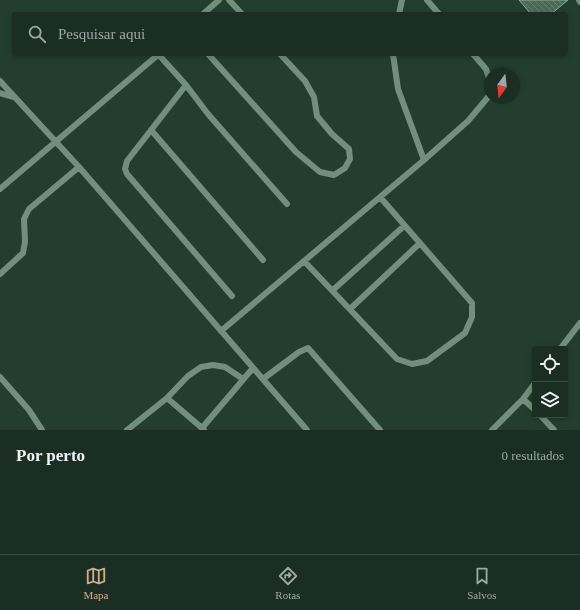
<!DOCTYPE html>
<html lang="pt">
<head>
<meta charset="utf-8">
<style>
  :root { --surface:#1a2e23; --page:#273a30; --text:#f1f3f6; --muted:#9fa8a6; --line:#384a41; --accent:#d6ab8b }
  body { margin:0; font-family:Georgia,serif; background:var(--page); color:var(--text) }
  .controls { position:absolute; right:12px; bottom:12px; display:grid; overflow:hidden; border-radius:4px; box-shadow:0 2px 6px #0003 }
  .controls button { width:36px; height:36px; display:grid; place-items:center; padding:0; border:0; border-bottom:1px solid var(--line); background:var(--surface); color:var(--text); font:20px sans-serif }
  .compass { position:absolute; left:484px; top:68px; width:36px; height:36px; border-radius:50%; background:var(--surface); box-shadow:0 2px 6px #0003; rotate:195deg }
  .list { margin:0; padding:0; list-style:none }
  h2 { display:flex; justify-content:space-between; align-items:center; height:52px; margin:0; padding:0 16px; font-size:17px }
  h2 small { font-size:13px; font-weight:400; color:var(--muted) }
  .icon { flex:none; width:22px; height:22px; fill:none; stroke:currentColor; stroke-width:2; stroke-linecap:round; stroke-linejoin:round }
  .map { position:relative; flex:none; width:580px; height:430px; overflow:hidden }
  .search { position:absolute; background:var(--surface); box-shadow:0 2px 6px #0003; left:12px; right:12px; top:12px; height:44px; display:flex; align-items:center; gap:10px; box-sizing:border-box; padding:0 14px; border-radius:4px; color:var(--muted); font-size:15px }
  .sheet { height:124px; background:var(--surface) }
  nav { display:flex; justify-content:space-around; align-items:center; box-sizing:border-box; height:56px; border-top:1px solid var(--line); background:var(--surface); font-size:11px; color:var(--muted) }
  nav a { display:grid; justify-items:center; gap:2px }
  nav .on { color:var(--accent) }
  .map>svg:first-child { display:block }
  .building { fill:url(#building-back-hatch); stroke:#8fae9b }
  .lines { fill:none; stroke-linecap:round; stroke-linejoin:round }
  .lane { stroke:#728f7e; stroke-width:6 }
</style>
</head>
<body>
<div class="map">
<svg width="580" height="430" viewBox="0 0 580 430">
  <defs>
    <pattern id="building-back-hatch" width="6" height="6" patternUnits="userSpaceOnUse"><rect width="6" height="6" fill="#4c6958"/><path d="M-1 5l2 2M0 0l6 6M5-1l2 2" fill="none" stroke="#667f70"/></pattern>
  </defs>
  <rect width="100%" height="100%" fill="#233e2f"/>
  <path class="building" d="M519 0H568L551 14H531Z"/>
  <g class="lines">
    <path class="lane" d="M229 0 242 14
      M427 0 439 14
      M579 0 580 2
      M203 14 219 0
      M399 14 402 0
      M158 54 186 85 208 114 287 204
      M208 54 296 152 320 172 334 175 345 168 350 159 349 149 332 134 317 116 314 97 305 81 280 54
      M393 54 398 89 424 160
      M473 54 486 69 490 81
      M0 81 79 167 307 430
      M186 85 127 161 125 169 127 174 232 296
      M0 93 13 97
      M151 130 263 260
      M0 189 159 54
      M304 261 397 359 412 364 427 361 465 333 472 317V303L380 197
      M0 274 23 253 25 242 24 219 29 209 79 167
      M333 290 404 226
      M350 309 419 244
      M221 331 424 160 468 121 489 96 490 91
      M560 349 580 323
      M0 377 29 410 42 430
      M263 379 299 352 308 348 380 430
      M167 398 202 428
      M523 399 535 410
      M540 415 554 430
      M127 430 167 398 188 376 201 367 213 365 225 367 243 379
      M204 430 202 428 253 368
      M492 430 523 399 535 383"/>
  </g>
</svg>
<div class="controls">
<button><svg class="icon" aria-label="locate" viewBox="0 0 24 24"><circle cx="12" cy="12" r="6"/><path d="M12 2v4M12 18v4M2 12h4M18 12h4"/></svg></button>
<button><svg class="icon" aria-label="layers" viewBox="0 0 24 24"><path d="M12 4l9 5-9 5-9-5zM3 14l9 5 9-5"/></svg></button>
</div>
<svg class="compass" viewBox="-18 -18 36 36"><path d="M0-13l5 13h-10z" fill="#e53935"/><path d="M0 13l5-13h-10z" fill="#9fa8a6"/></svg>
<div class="search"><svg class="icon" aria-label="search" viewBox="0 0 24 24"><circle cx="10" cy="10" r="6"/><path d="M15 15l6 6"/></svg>Pesquisar aqui</div>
</div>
<section class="sheet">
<h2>Por perto<small>0 resultados</small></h2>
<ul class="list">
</ul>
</section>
<nav>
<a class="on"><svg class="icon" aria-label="map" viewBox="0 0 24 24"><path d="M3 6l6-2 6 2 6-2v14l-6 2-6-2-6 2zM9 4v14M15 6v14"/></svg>Mapa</a>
<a><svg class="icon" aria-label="directions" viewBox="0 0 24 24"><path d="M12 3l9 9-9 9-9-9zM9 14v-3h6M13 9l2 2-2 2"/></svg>Rotas</a>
<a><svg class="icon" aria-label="saved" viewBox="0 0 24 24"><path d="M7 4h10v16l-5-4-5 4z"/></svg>Salvos</a>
</nav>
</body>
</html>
